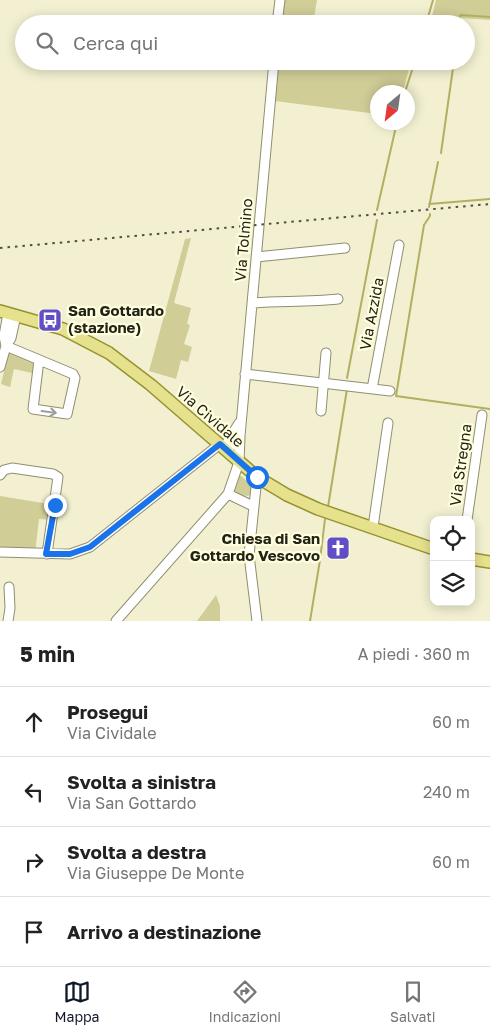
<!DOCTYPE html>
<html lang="it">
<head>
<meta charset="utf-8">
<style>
  :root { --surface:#fff; --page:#f2f2f2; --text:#222; --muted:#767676; --line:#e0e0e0; --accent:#111827 }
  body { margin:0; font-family:"Golos Text",sans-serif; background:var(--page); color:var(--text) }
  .controls { position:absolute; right:15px; bottom:15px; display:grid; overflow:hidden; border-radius:10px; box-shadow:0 2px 12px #0003 }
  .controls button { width:45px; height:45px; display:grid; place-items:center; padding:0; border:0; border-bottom:1px solid var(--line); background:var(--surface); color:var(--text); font:25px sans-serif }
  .compass { position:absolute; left:370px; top:85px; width:45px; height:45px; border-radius:50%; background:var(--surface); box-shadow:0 2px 12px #0003; rotate:209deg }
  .stop { position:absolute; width:15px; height:15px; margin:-11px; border:4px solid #1a73e8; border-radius:50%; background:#fff }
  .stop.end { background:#1a73e8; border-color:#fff; box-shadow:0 1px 5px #0008 }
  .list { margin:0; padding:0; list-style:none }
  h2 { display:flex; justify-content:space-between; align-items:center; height:65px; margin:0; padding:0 20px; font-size:21px }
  h2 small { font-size:16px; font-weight:400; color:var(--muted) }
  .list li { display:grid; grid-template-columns:32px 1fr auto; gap:15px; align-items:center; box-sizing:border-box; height:70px; padding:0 20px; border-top:1px solid var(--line) }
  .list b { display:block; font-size:19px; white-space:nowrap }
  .list p { margin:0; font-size:16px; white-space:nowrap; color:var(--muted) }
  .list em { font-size:16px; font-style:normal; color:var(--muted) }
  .icon { flex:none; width:28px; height:28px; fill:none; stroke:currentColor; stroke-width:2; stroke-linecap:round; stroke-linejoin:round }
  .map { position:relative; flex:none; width:490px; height:621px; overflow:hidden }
  .search { position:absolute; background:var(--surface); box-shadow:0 2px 12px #0003; left:15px; right:15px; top:15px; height:55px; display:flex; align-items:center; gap:12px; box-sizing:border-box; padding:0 18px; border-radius:28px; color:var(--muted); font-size:19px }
  .sheet { height:345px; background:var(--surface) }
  nav { display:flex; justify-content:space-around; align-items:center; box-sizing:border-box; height:70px; border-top:1px solid var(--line); background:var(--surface); font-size:14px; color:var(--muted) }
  nav a { display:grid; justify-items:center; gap:2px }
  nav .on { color:var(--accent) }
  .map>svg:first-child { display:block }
  .green { fill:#d0cd97 }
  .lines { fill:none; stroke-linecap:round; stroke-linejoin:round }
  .stream { stroke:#b3af62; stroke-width:2 }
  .minor-casing { stroke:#908e71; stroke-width:11 }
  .major-casing { stroke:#979132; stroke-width:14 }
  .minor { stroke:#fff; stroke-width:9 }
  .major { stroke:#e6e18d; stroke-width:11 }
  .rail { stroke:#4f4f3f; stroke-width:2; stroke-dasharray:2.5 5; stroke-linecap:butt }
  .oneway { stroke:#9c9c96 }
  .route { stroke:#1a73e8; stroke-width:6 }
  .labels { text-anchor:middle; stroke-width:4.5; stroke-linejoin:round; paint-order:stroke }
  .street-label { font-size:15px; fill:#222216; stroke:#fffede }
  .poi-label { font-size:15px; font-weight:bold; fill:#222216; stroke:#fffede; text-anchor:start }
</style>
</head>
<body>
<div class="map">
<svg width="490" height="621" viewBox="0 0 490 621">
  <rect width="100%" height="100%" fill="#f2f0d1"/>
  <path class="green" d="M284 0H317L313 24H283Z
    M436 0H490V20L432 16Z
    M279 61H411L403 92H378L377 114 275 101Z
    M191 238 174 303 191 308 187 324 190 325 184 344 192 347 188 362 181 360 176 379 149 371 185 239Z
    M9 351 34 361 32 373 14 369 10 387 1 384Z
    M240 475 253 486 252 493 248 496 241 495 233 490Z
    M0 496 55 505 52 520 39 519 35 553 0 552Z
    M216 595 220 606V621H197Z"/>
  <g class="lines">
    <path class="stream" d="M460 16 461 15 490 17
      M426 24 433 0
      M459 24 460 20
      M405 92 415 61
      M441 153 454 61
      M429 204 490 199
      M429 207 438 162
      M377 210 397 122
      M430 214V216L424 225 396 396 490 409
      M347 378 377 220
      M328 507 347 389
      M310 621 320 560 325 519"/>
    <g class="minor-casing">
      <path id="minor" d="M277 24 280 0
        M256 257 345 248
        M252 303C281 301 309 302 338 299
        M6 346 73 374 75 378 67 414 33 409 39 360
        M6 346 4 336 8 313
        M0 367 6 346 11 338 16 315
        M245 374 390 391
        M372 389 399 245
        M321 411 326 353
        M225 449 234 445 240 436 274 61
        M225 449 228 441 239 423
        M0 475 4 470 12 468 53 474 58 477 47 554
        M257 477 249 555 257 621
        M228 494 253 506
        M467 520 482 415
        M373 527 388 423
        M0 552 70 554 90 547 220 444
        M8 621 10 608 9 587
        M116 621 228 494 239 462 240 438"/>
    </g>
    <g class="major-casing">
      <path id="major" d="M0 311 63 329 109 353 151 385 257 477 287 495 318 509 434 549
        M471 559 490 562"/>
    </g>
    <use href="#minor" class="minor"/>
    <use href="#major" class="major"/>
    <path class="rail" d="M0 248 490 204"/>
  </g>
  <defs><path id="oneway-shaft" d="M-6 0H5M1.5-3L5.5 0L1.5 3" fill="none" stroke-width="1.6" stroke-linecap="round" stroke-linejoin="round" transform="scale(1.25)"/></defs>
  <use class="oneway" href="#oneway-shaft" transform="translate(49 412) rotate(8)"/>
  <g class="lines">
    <path class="route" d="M55 505 46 554H70L90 547 220 444 257 477"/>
  </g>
  <defs>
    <g id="bus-square" transform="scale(1.25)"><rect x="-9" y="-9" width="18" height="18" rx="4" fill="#614ec7" stroke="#fffede"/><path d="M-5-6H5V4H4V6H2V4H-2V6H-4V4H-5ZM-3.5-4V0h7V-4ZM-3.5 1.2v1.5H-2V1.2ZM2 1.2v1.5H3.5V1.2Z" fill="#fff"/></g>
    <g id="church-square" transform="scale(1.25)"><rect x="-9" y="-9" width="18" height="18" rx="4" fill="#614ec7" stroke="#fffede"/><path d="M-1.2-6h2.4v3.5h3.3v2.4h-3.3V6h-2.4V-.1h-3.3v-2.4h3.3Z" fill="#fff"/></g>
  </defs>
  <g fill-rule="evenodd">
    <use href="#bus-square" x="50" y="320"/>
    <use href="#church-square" x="338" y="548"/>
  </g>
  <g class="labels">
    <g class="street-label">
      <text transform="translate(244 240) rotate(-85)" y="5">Via Tolmino</text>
      <text transform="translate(372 314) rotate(-79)" y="5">Via Azzida</text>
      <text transform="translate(210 417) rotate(41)" y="5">Via Cividale</text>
      <text transform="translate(461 465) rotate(-82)" y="5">Via Stregna</text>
    </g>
    <g class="poi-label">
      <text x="68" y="316">San Gottardo<tspan x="68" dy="17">(stazione)</tspan></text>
      <text x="320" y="544" text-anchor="end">Chiesa di San<tspan x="320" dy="17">Gottardo Vescovo</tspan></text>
    </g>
  </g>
</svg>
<div class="controls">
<button><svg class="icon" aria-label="locate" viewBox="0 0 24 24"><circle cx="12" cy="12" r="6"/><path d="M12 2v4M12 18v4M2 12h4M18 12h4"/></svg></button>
<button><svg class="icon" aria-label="layers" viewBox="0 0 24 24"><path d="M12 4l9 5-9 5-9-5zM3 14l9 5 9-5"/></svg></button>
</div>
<svg class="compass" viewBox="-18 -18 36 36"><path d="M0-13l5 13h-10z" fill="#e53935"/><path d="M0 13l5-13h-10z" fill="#767676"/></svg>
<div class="stop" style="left:257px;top:477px"></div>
<div class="stop end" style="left:55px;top:505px"></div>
<div class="search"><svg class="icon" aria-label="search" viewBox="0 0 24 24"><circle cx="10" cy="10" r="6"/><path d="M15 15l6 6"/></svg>Cerca qui</div>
</div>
<section class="sheet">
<h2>5 min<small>A piedi · 360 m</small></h2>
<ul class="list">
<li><svg class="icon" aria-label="ahead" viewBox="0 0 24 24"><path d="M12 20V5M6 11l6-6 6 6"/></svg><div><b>Prosegui</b><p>Via Cividale</p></div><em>60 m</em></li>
<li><svg class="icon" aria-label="left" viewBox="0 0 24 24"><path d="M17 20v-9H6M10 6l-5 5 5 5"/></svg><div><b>Svolta a sinistra</b><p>Via San Gottardo</p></div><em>240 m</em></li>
<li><svg class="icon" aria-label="right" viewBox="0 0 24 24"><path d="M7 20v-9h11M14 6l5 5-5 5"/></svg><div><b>Svolta a destra</b><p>Via Giuseppe De Monte</p></div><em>60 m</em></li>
<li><svg class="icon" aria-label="arrive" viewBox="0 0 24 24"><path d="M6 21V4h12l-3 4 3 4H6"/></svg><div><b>Arrivo a destinazione</b></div></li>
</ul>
</section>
<nav>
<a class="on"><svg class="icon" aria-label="map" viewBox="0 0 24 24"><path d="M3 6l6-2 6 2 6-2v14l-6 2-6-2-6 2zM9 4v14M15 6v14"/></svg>Mappa</a>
<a><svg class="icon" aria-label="directions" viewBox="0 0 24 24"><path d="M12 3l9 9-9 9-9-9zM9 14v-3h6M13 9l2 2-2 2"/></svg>Indicazioni</a>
<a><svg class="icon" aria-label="saved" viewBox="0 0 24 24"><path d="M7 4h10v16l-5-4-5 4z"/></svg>Salvati</a>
</nav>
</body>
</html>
